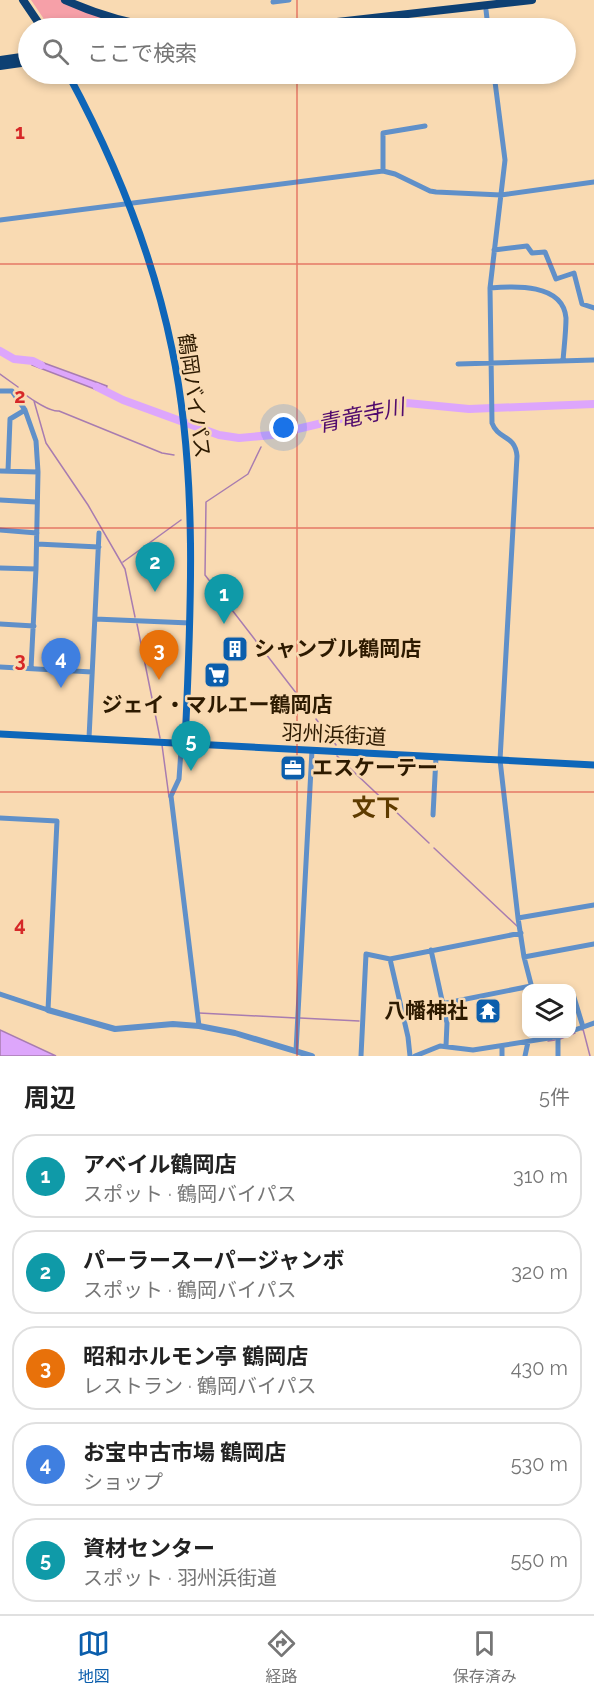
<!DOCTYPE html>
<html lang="ja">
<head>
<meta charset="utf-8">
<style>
  :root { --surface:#fff; --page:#f6f6f6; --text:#222; --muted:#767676; --line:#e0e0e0; --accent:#0b5eac }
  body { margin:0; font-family:Raleway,"Noto Sans JP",sans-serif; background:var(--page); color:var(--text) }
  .controls { position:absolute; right:18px; bottom:18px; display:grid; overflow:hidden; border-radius:12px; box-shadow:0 3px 9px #0003 }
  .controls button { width:54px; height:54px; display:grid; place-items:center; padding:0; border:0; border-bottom:2px solid var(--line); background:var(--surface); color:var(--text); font:30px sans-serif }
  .you { position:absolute; left:284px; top:428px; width:21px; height:21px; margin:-15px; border:4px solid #fff; border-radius:50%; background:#1a73e8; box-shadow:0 0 0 9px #1a73e833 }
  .badge { display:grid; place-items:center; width:39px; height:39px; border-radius:50%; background:var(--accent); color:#fff; font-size:20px; font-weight:700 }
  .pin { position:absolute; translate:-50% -50px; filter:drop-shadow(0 2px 3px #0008) }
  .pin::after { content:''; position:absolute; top:32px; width:21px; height:18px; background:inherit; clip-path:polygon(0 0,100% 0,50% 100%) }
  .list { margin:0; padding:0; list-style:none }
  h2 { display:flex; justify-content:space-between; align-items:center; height:78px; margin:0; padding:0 24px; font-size:26px }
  h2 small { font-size:20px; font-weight:400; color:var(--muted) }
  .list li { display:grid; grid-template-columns:39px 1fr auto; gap:18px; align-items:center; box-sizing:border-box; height:84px; margin:0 12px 12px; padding:0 12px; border:2px solid var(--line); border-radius:24px }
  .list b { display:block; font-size:22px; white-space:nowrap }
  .list p { margin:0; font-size:20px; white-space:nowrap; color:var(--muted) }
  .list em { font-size:20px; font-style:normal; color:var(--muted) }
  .icon { flex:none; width:33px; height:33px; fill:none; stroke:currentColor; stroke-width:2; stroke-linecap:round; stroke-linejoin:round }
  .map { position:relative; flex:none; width:594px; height:1056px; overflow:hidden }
  .search { position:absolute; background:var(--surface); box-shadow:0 3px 9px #0003; left:18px; right:18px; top:18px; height:66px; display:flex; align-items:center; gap:15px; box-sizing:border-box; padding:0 21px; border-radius:33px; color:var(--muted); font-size:22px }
  .sheet { height:558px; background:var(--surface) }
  nav { display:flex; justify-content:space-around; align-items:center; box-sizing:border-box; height:84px; border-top:2px solid var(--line); background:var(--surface); font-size:16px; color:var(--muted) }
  nav a { display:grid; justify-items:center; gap:3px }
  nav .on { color:var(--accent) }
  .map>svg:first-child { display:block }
  .green { fill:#f6a0a8 }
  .water { fill:#dda6fb; stroke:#a87cb0; stroke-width:1.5 }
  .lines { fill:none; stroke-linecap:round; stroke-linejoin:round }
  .stream { stroke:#a87cb0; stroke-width:1.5 }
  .river { stroke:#dda6fb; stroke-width:8 }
  .minor { stroke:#6090c9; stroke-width:5 }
  .tertiary { stroke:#6090c9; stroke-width:6 }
  .secondary { stroke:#0e66b9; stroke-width:7 }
  .trunk { stroke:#0e4073; stroke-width:8 }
  .grid { fill:none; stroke:#d62828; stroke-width:1.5; stroke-opacity:0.55 }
  .labels { text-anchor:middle; stroke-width:5; stroke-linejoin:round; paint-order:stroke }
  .street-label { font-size:21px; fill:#2d1a00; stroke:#f9dab2 }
  .poi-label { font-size:21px; font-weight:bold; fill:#2d1a00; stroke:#f9dab2; text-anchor:start }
  .water-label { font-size:22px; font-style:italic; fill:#510b6d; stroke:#f9dab2 }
  .quarter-label { font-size:24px; font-weight:bold; fill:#5e3b00; stroke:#f9dab2 }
  .grid-label { font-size:20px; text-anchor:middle; font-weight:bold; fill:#d62828; stroke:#f9dab2; stroke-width:5; stroke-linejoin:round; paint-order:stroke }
</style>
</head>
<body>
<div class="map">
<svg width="594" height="1056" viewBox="0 0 594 1056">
  <rect width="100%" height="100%" fill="#f9dab2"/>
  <path class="green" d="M31 0H65L158 28H50Z"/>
  <path class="water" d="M33 359 107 386 105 393 32 365Z
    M0 1030 56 1056H0Z"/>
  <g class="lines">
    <path class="stream" d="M0 374 18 387
      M23 393C31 399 50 412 59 411L162 453 174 455
      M34 401 46 443 88 505 125 569 135 617
      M263 439 265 436
      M261 447 248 474 206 502 205 575 310 711
      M123 562 181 520
      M137 624 160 738
      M316 719 336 745
      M162 745 169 797
      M337 756 429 843
      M434 848 517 926
      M199 1013 296 1018
      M300 1018 359 1021
      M582 1030 583 1029 590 1056
      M560 1039 575 1033
      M548 1041 555 1040"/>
    <path class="river" d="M0 351 14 359 33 361 41 365
      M97 387 123 400 219 435 239 438 272 435 407 403 469 409 594 404"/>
    <path class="minor" d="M273 2 289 0
      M486 10 488 28
      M494 74 505 160 490 288 492 423C498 440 515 434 517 456L500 760 518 918 524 957 532 988
      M383 171V133L425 126
      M0 220 383 171 395 174 430 191 436 192 501 195 594 182
      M494 250 527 246 532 253 545 252 556 279 574 273 582 304 594 308
      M490 288C514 286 563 283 566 318 566 332 564 347 563 361
      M458 364 594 360
      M0 391H12L25 410 36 441 38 472 36 569 31 669
      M0 471 38 472
      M8 471 10 419 25 410
      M0 500 36 502
      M0 530 37 533
      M37 544 99 547
      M0 568 36 569
      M95 619 190 623
      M0 624 34 626
      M0 667 92 672
      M89 738 99 533
      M185 743 181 750 179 779 171 796 199 1026
      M433 815 436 757
      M0 818 57 821 48 1010 0 994
      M518 918 594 905
      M431 950 447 1023 446 1046
      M524 957 594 944
      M390 959 408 1037 410 1056
      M572 991 583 1027
      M401 1012 531 986
      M572 1031 594 1023
      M558 1036V1056
      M502 1046V1056
      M296 1051 312 750
      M361 1056 366 954 390 959 521 933
      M415 1056 440 1046 473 1050 549 1038 565 1034
      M525 1056 528 1042"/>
    <path class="tertiary" d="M48 1010 115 1029 173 1024 199 1026 235 1033 312 1056"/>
    <path class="secondary" d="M68 74C115 161 152 251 172 349 198 473 191 616 185 743
      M0 734 594 765"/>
    <path class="trunk" d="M23 0 42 28
      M65 0C96 14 127 23 160 28
      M284 28 532 0
      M0 60 28 56
      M0 66 28 62"/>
  </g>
  <path class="grid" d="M297 0V28M297 74V1056M0 264H594M0 528H594M0 792H594"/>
  <defs>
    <g id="building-square" transform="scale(1.35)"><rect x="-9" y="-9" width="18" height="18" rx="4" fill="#0b5eac" stroke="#f9dab2"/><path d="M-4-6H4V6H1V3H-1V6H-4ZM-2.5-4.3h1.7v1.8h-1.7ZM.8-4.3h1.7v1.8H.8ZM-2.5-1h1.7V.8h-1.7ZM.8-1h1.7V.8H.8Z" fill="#fff"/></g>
    <g id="supermarket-square" transform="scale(1.35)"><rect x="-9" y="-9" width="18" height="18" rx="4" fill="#0b5eac" stroke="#f9dab2"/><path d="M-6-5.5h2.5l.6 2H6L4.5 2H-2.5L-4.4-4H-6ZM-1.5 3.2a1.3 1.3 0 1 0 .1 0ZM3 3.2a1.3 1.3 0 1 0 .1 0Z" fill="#fff"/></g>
    <g id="office-square" transform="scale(1.35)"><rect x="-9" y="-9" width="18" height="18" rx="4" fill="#0b5eac" stroke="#f9dab2"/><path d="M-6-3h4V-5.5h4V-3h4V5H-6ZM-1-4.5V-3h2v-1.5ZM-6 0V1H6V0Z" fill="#fff"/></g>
    <g id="temple-square" transform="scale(1.35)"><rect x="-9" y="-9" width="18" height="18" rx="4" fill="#0b5eac" stroke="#f9dab2"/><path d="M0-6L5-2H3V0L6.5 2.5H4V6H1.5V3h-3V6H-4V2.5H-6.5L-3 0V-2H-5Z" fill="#fff"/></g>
  </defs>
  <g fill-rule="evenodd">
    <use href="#building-square" x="235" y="649"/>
    <use href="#supermarket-square" x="217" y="675"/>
    <use href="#office-square" x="293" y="768"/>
    <use href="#temple-square" x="488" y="1011"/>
  </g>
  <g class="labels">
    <g class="street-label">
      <text transform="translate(194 396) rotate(82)" y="7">鶴岡バイパス</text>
      <text transform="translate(334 735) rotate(3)" y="7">羽州浜街道</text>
    </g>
    <g class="poi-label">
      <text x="254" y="656">シャンブル鶴岡店</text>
      <text x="217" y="712" text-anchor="middle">ジェイ・マルエー鶴岡店</text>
      <text x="312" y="775">エスケーテー</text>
      <text x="468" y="1018" text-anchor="end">八幡神社</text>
    </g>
    <g class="water-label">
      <text transform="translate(361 415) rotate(-12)" y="8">青竜寺川</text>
    </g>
    <g class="quarter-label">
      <text x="376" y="816">文下</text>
    </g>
  </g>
  <g class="grid-label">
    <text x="20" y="139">1</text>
    <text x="20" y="403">2</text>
    <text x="20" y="667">3</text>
    <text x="20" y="931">4</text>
  </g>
</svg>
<div class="controls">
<button><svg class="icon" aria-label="layers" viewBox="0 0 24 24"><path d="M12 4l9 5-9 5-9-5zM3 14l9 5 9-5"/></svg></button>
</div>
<div class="you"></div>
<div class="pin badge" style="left:224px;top:624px;background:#0f9aa8">1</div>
<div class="pin badge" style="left:155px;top:592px;background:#0f9aa8">2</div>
<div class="pin badge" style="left:159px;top:680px;background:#e8710a">3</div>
<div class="pin badge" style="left:61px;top:688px;background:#3f7fe0">4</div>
<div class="pin badge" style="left:191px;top:771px;background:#0f9aa8">5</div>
<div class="search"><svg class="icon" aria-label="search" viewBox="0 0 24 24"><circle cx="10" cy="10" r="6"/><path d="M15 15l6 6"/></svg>ここで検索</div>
</div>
<section class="sheet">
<h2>周辺<small>5件</small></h2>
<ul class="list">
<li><span class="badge" style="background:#0f9aa8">1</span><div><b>アベイル鶴岡店</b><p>スポット · 鶴岡バイパス</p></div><em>310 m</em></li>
<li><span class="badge" style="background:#0f9aa8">2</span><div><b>パーラースーパージャンボ</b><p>スポット · 鶴岡バイパス</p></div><em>320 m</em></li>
<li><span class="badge" style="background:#e8710a">3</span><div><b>昭和ホルモン亭 鶴岡店</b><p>レストラン · 鶴岡バイパス</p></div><em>430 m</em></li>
<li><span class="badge" style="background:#3f7fe0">4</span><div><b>お宝中古市場 鶴岡店</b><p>ショップ</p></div><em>530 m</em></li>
<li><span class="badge" style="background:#0f9aa8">5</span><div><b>資材センター</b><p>スポット · 羽州浜街道</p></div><em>550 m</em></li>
</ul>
</section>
<nav>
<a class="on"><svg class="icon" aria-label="map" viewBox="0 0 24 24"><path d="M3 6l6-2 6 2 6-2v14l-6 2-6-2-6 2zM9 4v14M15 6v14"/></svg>地図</a>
<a><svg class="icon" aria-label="directions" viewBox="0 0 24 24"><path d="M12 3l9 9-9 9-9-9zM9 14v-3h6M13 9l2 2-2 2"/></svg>経路</a>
<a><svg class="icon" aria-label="saved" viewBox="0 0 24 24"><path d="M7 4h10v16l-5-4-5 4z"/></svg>保存済み</a>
</nav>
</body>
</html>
